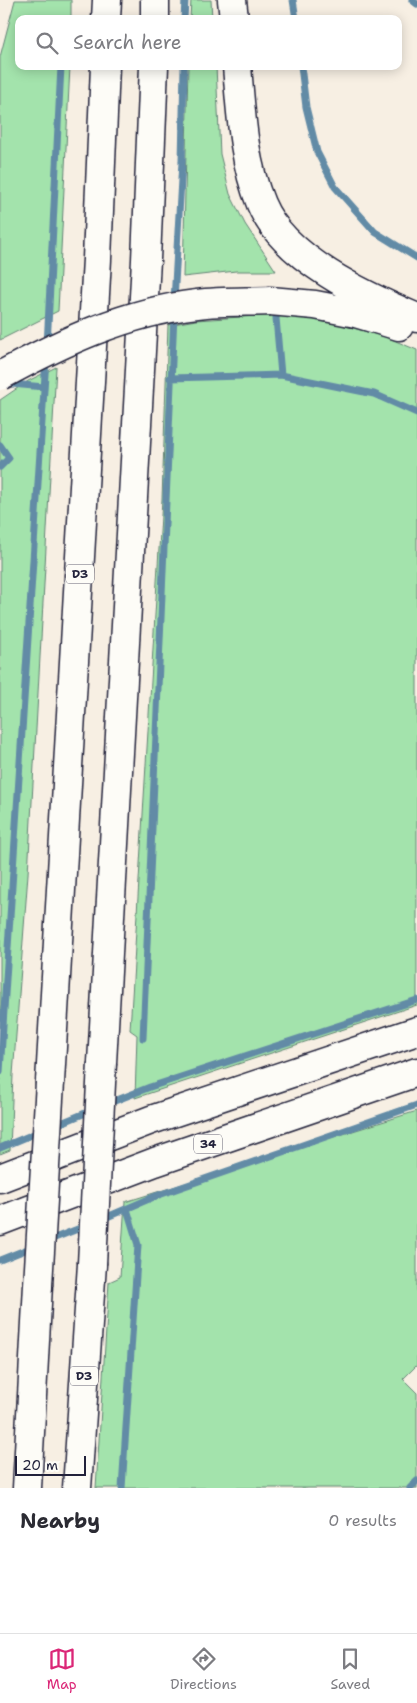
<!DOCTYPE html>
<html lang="en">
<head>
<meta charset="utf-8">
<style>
  :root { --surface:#fff; --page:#f2f2f3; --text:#2b2b33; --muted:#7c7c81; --line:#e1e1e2; --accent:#db2777 }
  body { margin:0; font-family:"Shantell Sans",sans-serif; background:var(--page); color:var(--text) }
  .scale { position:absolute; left:15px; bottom:12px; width:71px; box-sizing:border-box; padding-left:5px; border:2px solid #22223b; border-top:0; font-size:14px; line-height:18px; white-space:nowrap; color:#22223b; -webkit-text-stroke:4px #fdfcf7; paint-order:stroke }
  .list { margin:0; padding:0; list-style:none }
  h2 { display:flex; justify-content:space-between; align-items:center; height:65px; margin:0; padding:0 20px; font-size:21px }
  h2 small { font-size:16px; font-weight:400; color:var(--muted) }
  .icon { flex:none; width:28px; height:28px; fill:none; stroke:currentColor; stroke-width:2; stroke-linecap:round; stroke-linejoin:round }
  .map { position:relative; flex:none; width:417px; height:1488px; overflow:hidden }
  .search { position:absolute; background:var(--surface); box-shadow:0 2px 12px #0003; left:15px; right:15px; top:15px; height:55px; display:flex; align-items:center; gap:12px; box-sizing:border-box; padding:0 18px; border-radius:10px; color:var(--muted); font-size:19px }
  .sheet { height:145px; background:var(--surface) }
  nav { display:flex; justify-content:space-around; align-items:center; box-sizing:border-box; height:70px; border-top:1px solid var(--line); background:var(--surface); font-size:14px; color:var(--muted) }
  nav a { display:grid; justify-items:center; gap:2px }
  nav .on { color:var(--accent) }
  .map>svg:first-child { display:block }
  .green { fill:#a3e3ac; stroke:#628274 }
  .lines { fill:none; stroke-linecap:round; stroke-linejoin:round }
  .stream { stroke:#628ba6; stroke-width:7 }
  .trunk-casing { stroke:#22223b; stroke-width:31 }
  .motorway-casing { stroke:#22223b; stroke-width:31 }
  .trunk { stroke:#fdfcf7; stroke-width:28 }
  .motorway { stroke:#fdfcf7; stroke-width:28 }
  .motorway-bridge-casing { stroke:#22223b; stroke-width:31; stroke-linecap:butt }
  .motorway-bridge { stroke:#fdfcf7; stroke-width:28 }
  .labels { text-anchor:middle; stroke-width:4; stroke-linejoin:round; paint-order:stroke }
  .shield { fill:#fdfcf7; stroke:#646373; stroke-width:1 }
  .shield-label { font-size:12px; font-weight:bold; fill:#22223b }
</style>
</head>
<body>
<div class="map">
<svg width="417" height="1488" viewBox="0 0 417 1488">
  <rect width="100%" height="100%" fill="#f7efe3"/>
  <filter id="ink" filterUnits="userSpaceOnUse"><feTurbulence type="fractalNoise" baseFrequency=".02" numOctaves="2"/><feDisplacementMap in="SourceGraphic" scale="10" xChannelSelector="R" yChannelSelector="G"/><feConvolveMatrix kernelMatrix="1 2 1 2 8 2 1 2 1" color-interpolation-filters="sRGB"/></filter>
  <g filter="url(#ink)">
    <path class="green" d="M15 0H71V19H19V66H70L58 311 0 340V57Z
      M191 0H211L212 19H190Z
      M188 66H216L220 154 230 194 245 224 276 271H236L183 277Z
      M272 315 324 320 386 337 417 350V1005L135 1098 137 1035 130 1030 162 499 168 325 196 320Z
      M56 367 28 874 13 1075 10 1150 0 1154V400L28 381Z
      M417 1111V1365L403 1379 417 1393V1488H96L109 1282 120 1277 125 1202Z"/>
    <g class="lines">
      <path class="stream" d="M293 0 296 19
        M412 0 417 4
        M184 19 185 0
        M301 66 306 107 317 152 335 187 375 232 417 258
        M174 301 182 162 184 66
        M47 346 61 66
        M281 375 374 394 417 413
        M170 378 281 375 276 318
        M12 384 44 387
        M0 445 9 458 0 467
        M143 1038 174 314
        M0 1072 46 359
        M107 1104 150 1087 417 1000
        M54 1126 95 1109
        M0 1148 41 1131
        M100 1220 156 1196 417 1105
        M47 1241 88 1225
        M0 1260 35 1246
        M122 1488 138 1245 127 1209
        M410 1488 417 1481"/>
      <g class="trunk-casing">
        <path id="trunk" d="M0 1178 151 1120 417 1031
          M0 1221 155 1162 417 1072"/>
      </g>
      <g class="motorway-casing">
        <path id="motorway" d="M232 0 234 19
          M106 19 107 0
          M155 19V0
          M237 66C241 113 243 161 261 204 284 259 365 296 417 318
          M270 301 315 305 356 313 399 326
          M102 1063 146 260 154 66
          M50 1082 97 259 105 66
          M27 1488 38 1285
          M77 1488 92 1264"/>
      </g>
      <use href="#trunk" class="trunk"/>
      <use href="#motorway" class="motorway"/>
      <g class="motorway-bridge-casing">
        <path id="motorway-bridge" d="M0 376C62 342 126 312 197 304 221 301 246 302 270 301
          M92 1264 102 1063
          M38 1285 50 1082"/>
      </g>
      <use href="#motorway-bridge" class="motorway-bridge"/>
    </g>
  </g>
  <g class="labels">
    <g class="shield">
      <rect x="66" y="564.5" width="28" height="19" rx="4"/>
      <rect x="194" y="1134.5" width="28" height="19" rx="4"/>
      <rect x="70" y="1366.5" width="28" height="19" rx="4"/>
    </g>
    <g class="shield-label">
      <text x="80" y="578">D3</text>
      <text x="208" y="1148">34</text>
      <text x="84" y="1380">D3</text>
    </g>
  </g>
</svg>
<div class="scale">20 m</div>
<div class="search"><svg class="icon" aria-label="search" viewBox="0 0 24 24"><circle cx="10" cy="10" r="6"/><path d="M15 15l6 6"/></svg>Search here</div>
</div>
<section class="sheet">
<h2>Nearby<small>0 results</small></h2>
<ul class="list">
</ul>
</section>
<nav>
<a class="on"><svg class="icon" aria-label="map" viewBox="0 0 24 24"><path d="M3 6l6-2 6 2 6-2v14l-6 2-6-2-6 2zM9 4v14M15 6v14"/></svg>Map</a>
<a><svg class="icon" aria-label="directions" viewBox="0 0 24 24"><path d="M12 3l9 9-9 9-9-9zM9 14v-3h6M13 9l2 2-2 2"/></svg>Directions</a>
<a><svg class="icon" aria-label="saved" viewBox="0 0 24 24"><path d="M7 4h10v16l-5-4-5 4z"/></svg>Saved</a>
</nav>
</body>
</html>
